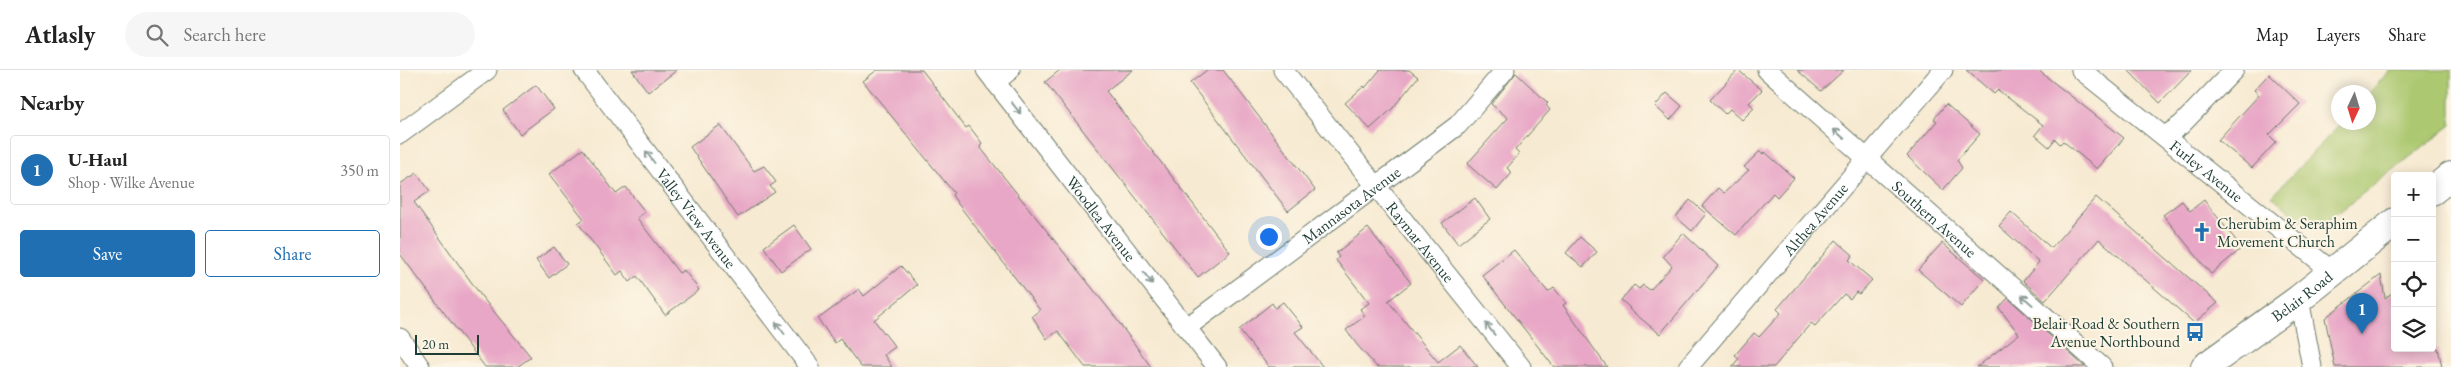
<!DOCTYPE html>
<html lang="en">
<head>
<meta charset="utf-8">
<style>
  :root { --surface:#fff; --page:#f6f6f6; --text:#222; --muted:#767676; --line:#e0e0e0; --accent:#1f6fb2 }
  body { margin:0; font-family:"EB Garamond",serif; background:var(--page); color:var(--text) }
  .controls { position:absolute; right:15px; bottom:15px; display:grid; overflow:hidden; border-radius:5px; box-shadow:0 2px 12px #0003 }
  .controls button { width:45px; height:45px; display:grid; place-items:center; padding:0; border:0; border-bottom:1px solid var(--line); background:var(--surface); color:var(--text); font:25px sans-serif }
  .compass { position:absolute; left:1931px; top:15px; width:45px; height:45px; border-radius:50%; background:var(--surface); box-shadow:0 2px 12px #0003; rotate:184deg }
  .scale { position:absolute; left:15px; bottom:12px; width:64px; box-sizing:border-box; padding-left:5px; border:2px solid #1f3d34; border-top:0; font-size:14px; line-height:18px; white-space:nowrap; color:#1f3d34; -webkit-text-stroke:4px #fcf5e5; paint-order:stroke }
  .you { position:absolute; left:868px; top:166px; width:18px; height:18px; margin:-12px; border:4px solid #fff; border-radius:50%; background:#1a73e8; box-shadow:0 0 0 8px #1a73e833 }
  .badge { display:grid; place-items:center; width:32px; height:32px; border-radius:50%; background:var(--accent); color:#fff; font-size:16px; font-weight:700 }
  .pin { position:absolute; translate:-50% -41px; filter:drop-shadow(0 1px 2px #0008) }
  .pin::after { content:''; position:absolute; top:26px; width:18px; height:15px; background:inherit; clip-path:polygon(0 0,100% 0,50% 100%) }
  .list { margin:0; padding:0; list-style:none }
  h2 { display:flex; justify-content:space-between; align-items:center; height:65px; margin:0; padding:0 20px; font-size:21px }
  h2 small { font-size:16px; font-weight:400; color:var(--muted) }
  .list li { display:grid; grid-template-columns:32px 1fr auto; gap:15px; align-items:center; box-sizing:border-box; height:70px; margin:0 10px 10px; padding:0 10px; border:1px solid var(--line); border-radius:5px }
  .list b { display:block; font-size:19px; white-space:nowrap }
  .list p { margin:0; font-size:16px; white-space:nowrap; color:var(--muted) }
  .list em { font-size:16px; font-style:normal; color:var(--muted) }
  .actions { display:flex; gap:10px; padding:15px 20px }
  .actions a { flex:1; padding:11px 0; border:1px solid var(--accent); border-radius:5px; text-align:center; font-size:18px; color:var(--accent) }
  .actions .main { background:var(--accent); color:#fff }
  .icon { flex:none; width:28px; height:28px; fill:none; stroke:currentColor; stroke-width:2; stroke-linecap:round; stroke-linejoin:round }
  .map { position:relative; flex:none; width:2051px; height:297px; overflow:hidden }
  header { display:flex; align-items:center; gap:30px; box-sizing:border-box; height:70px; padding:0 25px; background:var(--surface); border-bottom:1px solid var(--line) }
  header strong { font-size:24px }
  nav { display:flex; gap:28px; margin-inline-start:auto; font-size:18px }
  .search { width:350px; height:45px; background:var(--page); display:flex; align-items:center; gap:12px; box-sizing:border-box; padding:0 18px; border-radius:28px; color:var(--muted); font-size:19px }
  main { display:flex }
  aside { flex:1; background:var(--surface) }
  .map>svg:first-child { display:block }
  .green { fill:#acc86f; stroke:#668252 }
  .building { fill:#e8a7c6 }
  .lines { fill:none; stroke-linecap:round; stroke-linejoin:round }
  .minor-casing { stroke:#6b7a6b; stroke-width:21 }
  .primary-casing { stroke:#6b7a6b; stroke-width:30 }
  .minor { stroke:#fff; stroke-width:19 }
  .primary { stroke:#fff; stroke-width:28 }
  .oneway { stroke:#8f9e9a }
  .labels { text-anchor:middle; stroke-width:4; stroke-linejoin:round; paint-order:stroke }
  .street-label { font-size:16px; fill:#1f3d34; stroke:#fcf5e5 }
  .poi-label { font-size:16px; fill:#1f3d34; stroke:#fcf5e5; text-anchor:start }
</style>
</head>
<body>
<header>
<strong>Atlasly</strong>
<div class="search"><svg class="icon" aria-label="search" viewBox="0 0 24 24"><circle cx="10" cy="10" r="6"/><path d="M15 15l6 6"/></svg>Search here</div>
<nav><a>Map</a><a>Layers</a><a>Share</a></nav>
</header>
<main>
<aside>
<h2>Nearby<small></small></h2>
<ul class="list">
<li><span class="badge">1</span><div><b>U-Haul</b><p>Shop · Wilke Avenue</p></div><em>350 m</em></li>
</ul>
<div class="actions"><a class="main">Save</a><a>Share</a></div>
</aside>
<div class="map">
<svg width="2051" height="297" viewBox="0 0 2051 297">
  <rect width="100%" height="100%" fill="#fcf5e5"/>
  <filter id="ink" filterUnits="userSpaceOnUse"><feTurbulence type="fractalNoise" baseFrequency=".02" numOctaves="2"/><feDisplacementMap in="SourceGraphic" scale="10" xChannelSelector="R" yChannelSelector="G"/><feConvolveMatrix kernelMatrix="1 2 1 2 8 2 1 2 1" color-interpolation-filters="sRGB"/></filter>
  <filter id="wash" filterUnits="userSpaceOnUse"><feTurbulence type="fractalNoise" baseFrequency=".0096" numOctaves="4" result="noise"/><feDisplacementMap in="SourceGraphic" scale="20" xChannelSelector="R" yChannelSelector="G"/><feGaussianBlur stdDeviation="1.12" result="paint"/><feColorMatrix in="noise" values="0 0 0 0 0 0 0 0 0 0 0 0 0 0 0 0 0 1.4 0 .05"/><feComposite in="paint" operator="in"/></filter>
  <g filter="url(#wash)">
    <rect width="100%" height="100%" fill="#f7ead2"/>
    <path class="green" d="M1990 0H2051V55L1929 150 1913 158 1902 152 1872 126 1941 53 1968 52 1969 23Z"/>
    <g id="blocks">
      <path class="building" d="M232 0H277L248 22Z
        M477 0H522L566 58 569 56 582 73 580 77 712 243 751 297H685L658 261 647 269 632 246 640 240 558 134 552 125 554 123 463 11Z
        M660 0H733L706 21 830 182 798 207 645 12Z
        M807 0H823L915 120 888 141 790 13Z
        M980 0H1009L1018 7 992 39 970 59 945 33 964 16 965 18Z
        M1338 0 1362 20 1349 33 1354 38 1342 50 1330 39 1325 44 1310 30Z
        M1397 0H1444L1421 21Z
        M1566 0H1638L1724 68 1697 99 1663 71 1660 74 1655 69 1649 77 1635 65 1643 55 1598 20 1594 24Z
        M1728 0H1792L1760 33Z
        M1116 3 1148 33 1146 35 1150 40 1115 80 1119 84 1107 98 1112 103 1097 120 1067 94 1108 48 1091 34Z
        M1869 4 1900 34 1869 65 1876 72 1852 98 1818 70 1859 25 1854 20Z
        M136 15 154 39 120 64 103 40Z
        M1267 23 1282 36 1270 50 1255 36Z
        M1546 34 1580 64 1557 90 1562 98 1543 120 1507 86 1537 51 1534 49Z
        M320 55 354 101 364 96 376 112 370 116 375 122 338 147 290 77Z
        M183 79 216 124 226 117 245 142 237 148 279 203 284 200 299 220 265 245 237 206 230 212 222 201 217 205 178 153 184 149 149 104Z
        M1360 81 1363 84 1365 82 1394 108 1377 127 1373 123 1336 165 1302 136 1318 118 1324 123 1349 100 1344 97Z
        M17 103 30 121 14 132 82 227 131 287 117 297H85L0 184V114Z
        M1696 127 1797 215 1818 233 1794 253 1699 169 1645 231 1623 211 1639 192 1599 156 1611 142 1651 178Z
        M1075 128 1090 149 1058 174 1042 153Z
        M1290 130 1306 144 1292 161 1276 147Z
        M1804 130 1842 178 1811 204 1763 145 1782 131 1790 141Z
        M394 155 411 179 381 201 364 177Z
        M968 158 1011 213 988 231 1038 292 1060 275 1078 297H977L958 276 946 260 965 246 960 239 969 233 936 190 939 187 936 183Z
        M1283 163 1318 196 1260 264 1229 239 1230 238 1221 230 1234 215 1239 219 1243 215 1250 220 1272 196 1263 186Z
        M1180 167 1197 182 1183 197 1166 183Z
        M1436 170 1453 185 1449 190 1472 210 1459 224 1456 222 1450 229 1444 224 1415 256 1411 253 1374 297H1332L1339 288 1335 285 1354 263 1359 267 1381 243 1377 239Z
        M1542 173 1584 209 1561 237 1518 200Z
        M154 177 167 194 149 208 136 190Z
        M1114 180 1148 222 1154 218 1166 233 1163 235 1207 297H1154L1082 205Z
        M501 196 517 215 474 250 495 277 484 285 492 297H461L440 269 435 273 418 249 459 219 464 226Z
        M1981 205 1985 228 1995 221V278H2038L2042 297H1935L1925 248Z
        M1608 228 1685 297H1577L1619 264 1599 238Z
        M883 232 903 257 895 262 923 297H869L839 260 872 233 875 238Z"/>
    </g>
  </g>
  <g filter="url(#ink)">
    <use href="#blocks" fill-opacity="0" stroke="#6b7a6b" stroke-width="1"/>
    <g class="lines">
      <g class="minor-casing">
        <g id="minor">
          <path id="s1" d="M184 0 410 297"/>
          <path id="s2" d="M586 0 817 297"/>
          <path id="s3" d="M883 0 1121 297"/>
          <path id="s4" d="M1367 0 1702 297"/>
          <path id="s5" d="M1681 0 1933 202"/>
          <path d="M595 12 610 0"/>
          <path d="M0 64 87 0"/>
          <path d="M1765 66 1781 55 1834 0"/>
          <path d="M1899 229 1912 297"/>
          <path id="s6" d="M786 258 1058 55 1105 0"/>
          <path d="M0 268 20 297"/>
          <path id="s7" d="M1288 297 1543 0"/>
        </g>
      </g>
      <g class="primary-casing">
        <g id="primary">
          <path d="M2032 121 2051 106"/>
          <path id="s8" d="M1805 297 1899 229 1995 152"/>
        </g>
      </g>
      <use href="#minor" class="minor"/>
      <use href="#primary" class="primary"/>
    </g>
    <defs><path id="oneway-shaft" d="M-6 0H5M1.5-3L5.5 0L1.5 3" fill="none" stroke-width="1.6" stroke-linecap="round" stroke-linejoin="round" transform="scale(1.25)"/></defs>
    <g class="oneway">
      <use href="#oneway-shaft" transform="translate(616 38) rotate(52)"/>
      <use href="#oneway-shaft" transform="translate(1439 64) rotate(-139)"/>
      <use href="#oneway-shaft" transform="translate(250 87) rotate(-127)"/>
      <use href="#oneway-shaft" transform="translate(748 208) rotate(52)"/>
      <use href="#oneway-shaft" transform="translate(1627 230) rotate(-139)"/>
      <use href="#oneway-shaft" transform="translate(380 258) rotate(-127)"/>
      <use href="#oneway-shaft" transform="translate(1090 259) rotate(-128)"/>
    </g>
  </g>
  <defs>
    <g id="church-bare" transform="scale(1.5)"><path d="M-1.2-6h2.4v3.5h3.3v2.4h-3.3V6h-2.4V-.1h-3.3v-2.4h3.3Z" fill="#1f6fb2" stroke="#fcf5e5" stroke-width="2.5" paint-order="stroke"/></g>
    <g id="bus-bare" transform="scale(1.5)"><path d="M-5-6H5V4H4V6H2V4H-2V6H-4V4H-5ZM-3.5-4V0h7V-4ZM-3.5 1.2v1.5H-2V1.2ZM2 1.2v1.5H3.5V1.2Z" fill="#1f6fb2" stroke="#fcf5e5" stroke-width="2.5" paint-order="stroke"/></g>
  </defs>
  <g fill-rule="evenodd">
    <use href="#church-bare" x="1802" y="162"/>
    <use href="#bus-bare" x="1795" y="262"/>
  </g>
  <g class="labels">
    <g class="street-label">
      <text dy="6" stroke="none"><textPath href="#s5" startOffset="161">Furley Avenue</textPath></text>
      <text dy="6" stroke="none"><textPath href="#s6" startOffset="206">Mannasota Avenue</textPath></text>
      <text dy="6" stroke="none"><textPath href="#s1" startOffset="186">Valley View Avenue</textPath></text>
      <text dy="6" stroke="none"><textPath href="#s7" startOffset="195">Althea Avenue</textPath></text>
      <text dy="6" stroke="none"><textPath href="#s4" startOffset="224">Southern Avenue</textPath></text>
      <text dy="6" stroke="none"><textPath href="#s2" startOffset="188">Woodlea Avenue</textPath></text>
      <text dy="6" stroke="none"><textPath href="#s3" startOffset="220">Raymar Avenue</textPath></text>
      <text dy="6" stroke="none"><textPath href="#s8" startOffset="120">Belair Road</textPath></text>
    </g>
    <g class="poi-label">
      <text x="1817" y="159">Cherubim &amp; Seraphim<tspan x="1817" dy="18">Movement Church</tspan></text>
      <text x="1780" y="259" text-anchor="end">Belair Road &amp; Southern<tspan x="1780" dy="18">Avenue Northbound</tspan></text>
    </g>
  </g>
</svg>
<div class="controls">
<button>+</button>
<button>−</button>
<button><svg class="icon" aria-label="locate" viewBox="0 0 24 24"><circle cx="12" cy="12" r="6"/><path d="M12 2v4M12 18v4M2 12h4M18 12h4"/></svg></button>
<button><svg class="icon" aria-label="layers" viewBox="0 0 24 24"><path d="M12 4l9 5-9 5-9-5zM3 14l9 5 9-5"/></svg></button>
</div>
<svg class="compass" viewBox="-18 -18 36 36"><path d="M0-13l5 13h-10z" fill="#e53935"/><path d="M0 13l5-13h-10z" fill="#767676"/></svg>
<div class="scale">20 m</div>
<div class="you"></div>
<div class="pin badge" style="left:1962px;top:264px">1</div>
</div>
</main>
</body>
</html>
